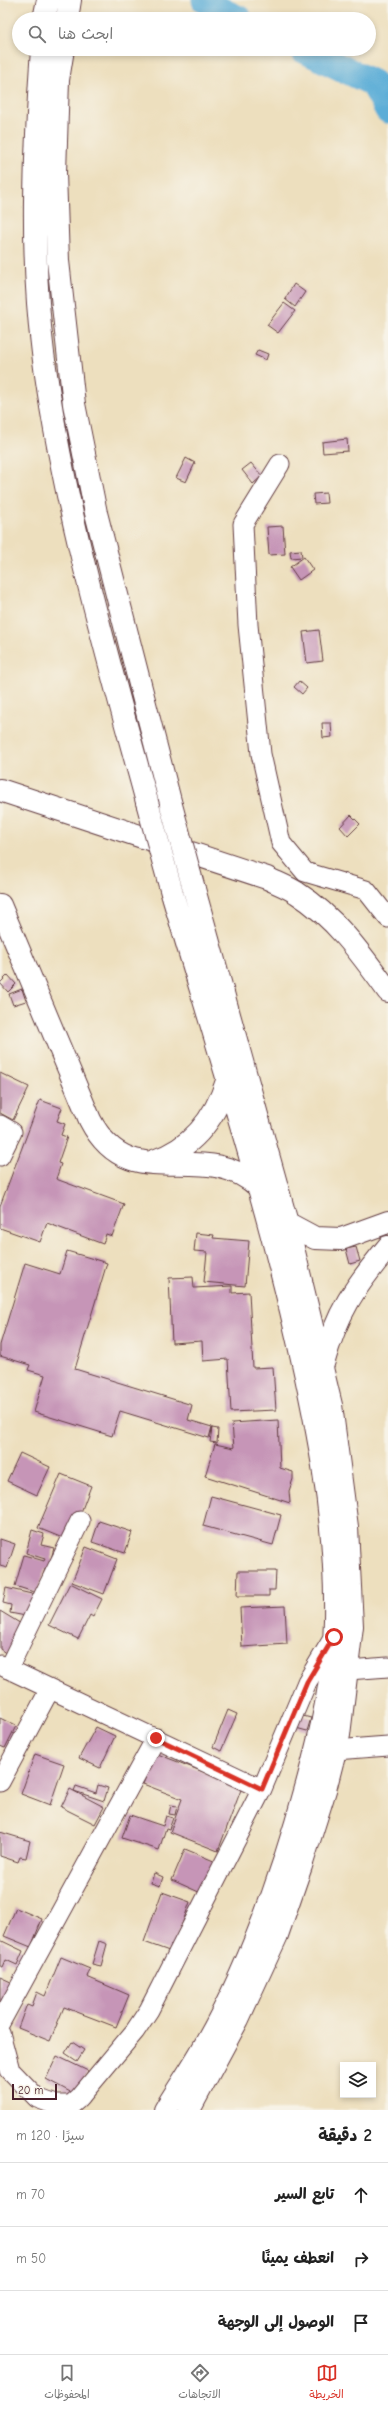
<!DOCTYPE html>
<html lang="ar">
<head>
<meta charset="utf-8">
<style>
  :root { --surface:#fff; --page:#f6f6f6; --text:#222; --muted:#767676; --line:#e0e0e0; --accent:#d93025 }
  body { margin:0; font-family:"Comic Neue","Playpen Sans Arabic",sans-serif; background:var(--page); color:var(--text); direction:rtl }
  .controls { position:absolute; right:12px; bottom:12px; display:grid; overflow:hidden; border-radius:0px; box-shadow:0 2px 6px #0003 }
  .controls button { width:36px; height:36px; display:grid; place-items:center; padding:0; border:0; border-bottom:1px solid var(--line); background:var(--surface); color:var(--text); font:20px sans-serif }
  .scale { position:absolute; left:12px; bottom:10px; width:45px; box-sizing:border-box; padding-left:4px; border:2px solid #4a1f2b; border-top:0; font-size:11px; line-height:14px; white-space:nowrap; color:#4a1f2b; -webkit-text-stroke:3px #f7f3e8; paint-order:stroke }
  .stop { position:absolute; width:12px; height:12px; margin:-9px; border:3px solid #d93025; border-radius:50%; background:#fff }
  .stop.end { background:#d93025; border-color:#fff; box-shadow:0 1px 4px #0008 }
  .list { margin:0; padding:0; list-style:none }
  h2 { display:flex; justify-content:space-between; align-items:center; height:52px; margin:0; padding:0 16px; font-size:17px }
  h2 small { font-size:13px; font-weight:400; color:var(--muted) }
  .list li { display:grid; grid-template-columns:26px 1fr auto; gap:12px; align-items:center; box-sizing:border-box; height:64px; padding:0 16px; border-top:1px solid var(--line) }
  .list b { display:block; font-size:15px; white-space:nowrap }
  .list em { font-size:13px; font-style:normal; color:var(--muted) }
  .icon { flex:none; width:22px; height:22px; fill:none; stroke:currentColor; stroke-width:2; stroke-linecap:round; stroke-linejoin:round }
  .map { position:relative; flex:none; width:388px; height:2110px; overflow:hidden; direction:ltr }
  .search { position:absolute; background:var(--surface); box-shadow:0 2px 6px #0003; left:12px; right:12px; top:12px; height:44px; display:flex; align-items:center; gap:10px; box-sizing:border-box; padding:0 14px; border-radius:22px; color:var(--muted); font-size:15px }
  .sheet { height:244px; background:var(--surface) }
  nav { display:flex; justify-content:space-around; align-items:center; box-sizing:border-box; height:56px; border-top:1px solid var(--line); background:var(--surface); font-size:11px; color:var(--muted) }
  nav a { display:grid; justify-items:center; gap:2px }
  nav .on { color:var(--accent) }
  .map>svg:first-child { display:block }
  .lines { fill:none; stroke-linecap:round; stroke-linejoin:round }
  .river { stroke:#5cadd7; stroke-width:27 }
  .building { fill:#c695b7 }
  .minor-casing { stroke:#623c41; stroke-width:21 }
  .highway-casing { stroke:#623c41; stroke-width:24 }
  .minor { stroke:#fff; stroke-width:19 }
  .highway { stroke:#fff; stroke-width:22 }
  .highway-bridge-casing { stroke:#623c41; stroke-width:24; stroke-linecap:butt }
  .highway-bridge { stroke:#fff; stroke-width:22 }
  .route { stroke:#d93025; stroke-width:5 }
</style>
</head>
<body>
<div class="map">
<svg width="388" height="2110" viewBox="0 0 388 2110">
  <rect width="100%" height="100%" fill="#f7f3e8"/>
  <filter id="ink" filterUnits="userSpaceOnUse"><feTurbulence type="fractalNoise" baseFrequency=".025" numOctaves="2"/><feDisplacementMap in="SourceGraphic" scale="8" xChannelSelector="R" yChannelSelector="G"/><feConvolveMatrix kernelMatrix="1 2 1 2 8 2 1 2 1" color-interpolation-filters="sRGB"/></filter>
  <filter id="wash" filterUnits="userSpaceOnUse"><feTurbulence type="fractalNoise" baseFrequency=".012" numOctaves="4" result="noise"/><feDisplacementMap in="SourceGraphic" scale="16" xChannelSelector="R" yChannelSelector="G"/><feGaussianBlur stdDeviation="0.9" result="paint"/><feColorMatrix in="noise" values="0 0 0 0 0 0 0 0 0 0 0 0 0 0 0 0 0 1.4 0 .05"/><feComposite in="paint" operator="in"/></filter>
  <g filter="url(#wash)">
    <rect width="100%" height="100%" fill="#eddfbe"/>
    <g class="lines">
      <path class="river" d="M205 0 213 7 239 19
        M302 49 373 83 388 110"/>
    </g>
    <g id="blocks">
      <path class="building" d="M294 284 305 292 295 307 285 299Z
        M284 303 295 311 278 333 267 325Z
        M258 350 268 354 266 360 255 355Z
        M347 439 348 451 323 453 322 442Z
        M186 458 195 463 186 482 176 478Z
        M251 463 262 476 253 484 242 470Z
        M326 493 327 503 314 504 313 494Z
        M283 526 285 554 269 555 267 527Z
        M301 550 302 557 291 558 290 551Z
        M304 557 313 570 299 580 290 567Z
        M319 630 323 661 307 663 303 632Z
        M299 681 307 688 302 694 294 687Z
        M322 723H331L332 737 323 738Z
        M351 815 360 824 348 836 340 827Z
        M8 975 16 984 8 992 0 983Z
        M22 989 26 1001 13 1005 9 994Z
        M0 1073 29 1087 13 1120 0 1113Z
        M40 1100 62 1108 57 1121 65 1124 61 1135 67 1137 58 1163 61 1164 56 1179 124 1204 112 1236 106 1234 103 1244 47 1223 40 1242 0 1228V1206Z
        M196 1233 214 1235 213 1238 249 1241 245 1286 204 1282 207 1252 194 1251Z
        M356 1247 360 1261 350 1264 346 1249Z
        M67 1251 107 1263 75 1369 192 1405 188 1420 212 1427 209 1438 120 1411 112 1436 34 1412 45 1375 28 1370 30 1365 0 1356V1345L25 1263 60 1274Z
        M193 1277 194 1288 232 1286V1293L249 1292 253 1368 273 1367 276 1410 231 1412 228 1359 203 1361 202 1341 172 1343 169 1278Z
        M278 1420 280 1468 293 1472V1479L289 1491 290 1503 205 1476 215 1444 234 1448 232 1423Z
        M212 1428 218 1429 217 1443 210 1442Z
        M20 1453 50 1467 37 1495 7 1481Z
        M61 1474 91 1486 70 1541 38 1528Z
        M211 1496 281 1515 273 1545 203 1526Z
        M99 1521 132 1532 125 1553 92 1542Z
        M32 1530 44 1534 41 1545 54 1548 51 1559 55 1561 52 1571 45 1569 37 1593 15 1586 24 1555 44 1561 45 1559 26 1553Z
        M0 1539 15 1544 7 1568 0 1566Z
        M86 1547 117 1559 104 1594 72 1582Z
        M238 1571H276L275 1590H269V1596H237Z
        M70 1583 102 1599 93 1617 90 1615 78 1639 49 1625Z
        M6 1588 36 1595 31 1617 10 1613 11 1605 3 1603Z
        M285 1606 287 1644 242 1647 240 1608Z
        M0 1611 23 1625 7 1654 0 1649Z
        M228 1710 237 1714 221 1751 213 1747Z
        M299 1715 311 1718 307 1731 296 1728Z
        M0 1718 16 1726 5 1748 0 1746Z
        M96 1727 115 1736 100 1768 79 1758Z
        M155 1753 242 1787 218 1851 170 1832 182 1799 143 1784Z
        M35 1754 64 1764 50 1805 21 1794Z
        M98 1785 108 1788 104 1801 74 1791 76 1786 96 1793Z
        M70 1789 104 1807 95 1824 61 1807Z
        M171 1805 177 1806 175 1815 169 1814Z
        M130 1815 163 1826 166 1816 173 1818 169 1829 166 1828 159 1850 122 1838Z
        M0 1832 30 1841 26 1858 20 1857 18 1862 0 1856Z
        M185 1849 216 1862 201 1893 172 1880Z
        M154 1873 163 1877 160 1886 151 1883Z
        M162 1892 190 1902 172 1952 144 1942Z
        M16 1908 42 1919 31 1947 4 1936Z
        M0 1940 23 1951 17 1965 6 1960 3 1967 0 1966Z
        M99 1941 107 1944 101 1966 92 1964Z
        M61 1957 90 1969 87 1977 129 1995 116 2027 64 2007 50 2041 18 2028 27 2004 32 2006 37 1992 45 1996Z
        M0 1977 13 1983 0 2008Z
        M72 2042 84 2050 77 2061 65 2053Z
        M57 2056 88 2071 76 2095 46 2079Z"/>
    </g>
  </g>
  <g filter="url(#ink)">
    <use href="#blocks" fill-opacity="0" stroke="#623c41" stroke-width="1"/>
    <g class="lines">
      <g class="minor-casing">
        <path id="minor" d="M280 464 243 524 248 625 261 754 281 843 305 872 366 890 388 918
          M0 1125 12 1132 0 1156
          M0 1665 262 1789
          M8 1669 80 1521
          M348 1670 388 1667
          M335 1750 388 1746
          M0 1782 50 1689
          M0 2023 156 1738
          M0 2033 10 2070 37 2098 56 2105H71L79 2098 135 2031 149 2010 262 1789 307 1682 334 1637"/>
      </g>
      <g class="highway-casing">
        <path id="highway" d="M44 19 48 0
          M67 19 70 0
          M42 49C35 150 30 252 43 353 63 506 107 654 147 802
          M63 49 58 80 55 173 58 261 74 404 96 513 171 805
          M0 790 267 878C277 883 288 887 297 893 335 917 362 955 388 991
          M0 905 90 1120C131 1200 203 1134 260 1188
          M154 1161C192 1148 215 1119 227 1081
          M287 1223 315 1238 341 1239 388 1222
          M323 1364C337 1312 354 1288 388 1247
          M165 2110C178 2088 193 2067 205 2045 251 1964 283 1873 307 1784 322 1730 334 1676 335 1620 337 1516 315 1412 291 1311 257 1170 213 1032 172 893
          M189 2110 238 2019 277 1935 301 1866 325 1790 339 1735 352 1626 347 1527 331 1405 287 1223 194 889"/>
      </g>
      <use href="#minor" class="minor"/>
      <use href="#highway" class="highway"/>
      <g class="highway-bridge-casing">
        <path id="highway-bridge" d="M147 802 172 893
          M171 805 194 889"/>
      </g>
      <use href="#highway-bridge" class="highway-bridge"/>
    </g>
  </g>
  <g class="lines" filter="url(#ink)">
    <path class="route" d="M156 1738 262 1789 307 1682 334 1637"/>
  </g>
</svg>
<div class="controls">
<button><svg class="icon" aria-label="layers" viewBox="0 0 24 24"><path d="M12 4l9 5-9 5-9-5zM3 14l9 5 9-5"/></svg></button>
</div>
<div class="scale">20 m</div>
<div class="stop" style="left:334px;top:1637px"></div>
<div class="stop end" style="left:156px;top:1738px"></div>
<div class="search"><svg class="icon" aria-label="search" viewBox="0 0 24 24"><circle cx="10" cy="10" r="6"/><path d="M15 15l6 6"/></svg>ابحث هنا</div>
</div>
<section class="sheet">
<h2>2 دقيقة<small>سيرًا · 120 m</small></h2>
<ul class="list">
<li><svg class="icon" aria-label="ahead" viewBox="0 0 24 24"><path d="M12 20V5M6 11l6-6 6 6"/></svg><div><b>تابع السير</b></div><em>70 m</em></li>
<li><svg class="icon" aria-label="right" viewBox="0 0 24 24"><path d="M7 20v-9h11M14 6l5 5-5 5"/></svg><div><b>انعطف يمينًا</b></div><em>50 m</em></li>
<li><svg class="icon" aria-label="arrive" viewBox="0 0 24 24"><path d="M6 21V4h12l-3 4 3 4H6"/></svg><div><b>الوصول إلى الوجهة</b></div></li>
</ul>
</section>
<nav>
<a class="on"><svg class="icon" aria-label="map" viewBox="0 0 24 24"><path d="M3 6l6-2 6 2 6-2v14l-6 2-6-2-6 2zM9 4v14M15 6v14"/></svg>الخريطة</a>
<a><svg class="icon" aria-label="directions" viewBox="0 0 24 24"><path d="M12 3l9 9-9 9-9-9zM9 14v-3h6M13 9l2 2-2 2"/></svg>الاتجاهات</a>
<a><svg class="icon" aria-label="saved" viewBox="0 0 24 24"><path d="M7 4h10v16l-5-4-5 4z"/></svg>المحفوظات</a>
</nav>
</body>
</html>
